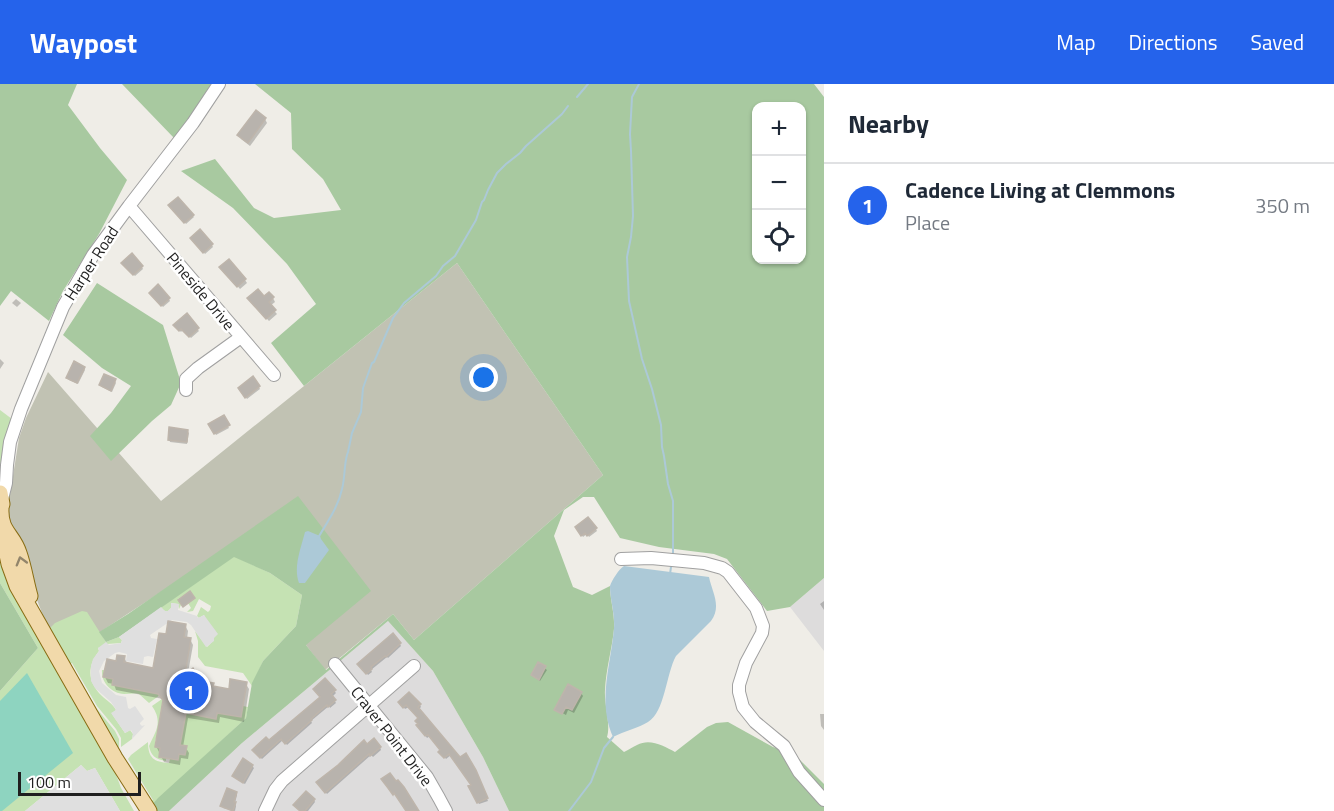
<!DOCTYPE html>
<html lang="en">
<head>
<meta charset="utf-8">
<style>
  :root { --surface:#fff; --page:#f2f2f3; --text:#1f2937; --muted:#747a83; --line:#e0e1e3; --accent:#2563eb }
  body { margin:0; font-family:"Titillium Web",sans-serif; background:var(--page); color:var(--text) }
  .controls { position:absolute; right:18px; top:18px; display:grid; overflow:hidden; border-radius:12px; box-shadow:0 2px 4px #0004 }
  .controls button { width:54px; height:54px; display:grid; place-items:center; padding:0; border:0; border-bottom:2px solid var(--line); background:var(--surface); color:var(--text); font:30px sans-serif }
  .scale { position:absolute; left:18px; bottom:15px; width:123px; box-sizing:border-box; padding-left:6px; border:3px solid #1f1f1f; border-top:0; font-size:16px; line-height:21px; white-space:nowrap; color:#1f1f1f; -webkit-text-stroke:4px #fff; paint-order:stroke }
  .you { position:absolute; left:484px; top:294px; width:21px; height:21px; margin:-15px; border:4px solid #fff; border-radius:50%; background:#1a73e8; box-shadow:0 0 0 9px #1a73e833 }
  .badge { display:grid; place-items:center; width:39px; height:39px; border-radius:50%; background:var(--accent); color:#fff; font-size:20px; font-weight:700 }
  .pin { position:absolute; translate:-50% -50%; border:3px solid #fff; box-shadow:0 2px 6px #0006 }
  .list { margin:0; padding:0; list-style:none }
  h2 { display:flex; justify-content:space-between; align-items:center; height:78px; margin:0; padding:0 24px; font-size:26px }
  h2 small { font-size:20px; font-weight:400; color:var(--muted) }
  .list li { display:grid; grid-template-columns:39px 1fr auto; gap:18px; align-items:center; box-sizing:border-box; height:84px; padding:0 24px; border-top:2px solid var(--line) }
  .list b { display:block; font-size:22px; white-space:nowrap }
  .list p { margin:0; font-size:20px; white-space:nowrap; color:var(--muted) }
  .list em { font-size:20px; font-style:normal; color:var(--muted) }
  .icon { flex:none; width:33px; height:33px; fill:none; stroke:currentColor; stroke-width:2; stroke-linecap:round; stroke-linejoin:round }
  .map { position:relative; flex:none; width:824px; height:727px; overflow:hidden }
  header { display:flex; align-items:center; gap:36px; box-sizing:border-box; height:84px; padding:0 30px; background:var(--accent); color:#fff }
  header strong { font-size:28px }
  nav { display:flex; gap:33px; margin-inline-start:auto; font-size:21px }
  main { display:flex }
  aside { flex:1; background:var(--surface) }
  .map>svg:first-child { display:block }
  .residential { fill:#dddcdc }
  .construction { fill:#c1c2b3 }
  .grass { fill:#c5e2b3 }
  .forest { fill:#a8c9a0; fill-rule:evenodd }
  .pitch { fill:#8ed4c0 }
  .parking { fill:#dfdfdf }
  .water { fill:#acc9d7 }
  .shadow { fill:#0003 }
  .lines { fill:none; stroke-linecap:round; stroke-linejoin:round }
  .stream { stroke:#acc9d7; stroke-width:2 }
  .building { fill:#b8b3ad; stroke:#beb5ab; stroke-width:1.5 }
  .minor-casing { stroke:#a0a0a0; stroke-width:14 }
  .major-casing { stroke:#886c13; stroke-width:17 }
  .minor { stroke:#fff; stroke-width:12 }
  .major { stroke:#f1d9aa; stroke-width:15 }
  .oneway { stroke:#92856b }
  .labels { text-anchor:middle; stroke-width:5; stroke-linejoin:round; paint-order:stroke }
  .street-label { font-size:16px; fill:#1f1f1f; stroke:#fff }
</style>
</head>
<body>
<header>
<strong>Waypost</strong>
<nav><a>Map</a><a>Directions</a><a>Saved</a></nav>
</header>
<main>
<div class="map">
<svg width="824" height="727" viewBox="0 0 824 727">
  <rect width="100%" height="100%" fill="#efede7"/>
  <path class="residential" d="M824 494V567L790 523Z
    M388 537 433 587 483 673 509 727H169L242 659Z"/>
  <path class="construction" d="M457 179 603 391 414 556 393 530 325 586 306 561 298 413 173 500 65 571 44 534 6 436 19 354 26 334 48 288 161 417Z"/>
  <path class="grass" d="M0 326 12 335 5 357 0 382Z
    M0 460 114 685 121 704 134 727H120L95 684 87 687 81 681 25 727H0V607L38 564 0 499Z
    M234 472 270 489 302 511 296 542 263 577 252 602 243 589 205 582 198 573V557L195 547 207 563 214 556V553L204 531 199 534 197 532 201 523 208 528 210 526 211 522 199 515 193 527 187 528 191 524 188 519 195 514 190 507 178 515 181 521 179 525 178 520 171 519V524L167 528 163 526 161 523Z
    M82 527 87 528 106 558 119 553 122 556 121 559 107 560 98 564 99 567C87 583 87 597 102 612 107 617 112 619 116 626L112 630 125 649 130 646 133 650 132 655 121 663V654L116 645 97 622 72 579 70 580 97 625 115 647 119 655V663L115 662 48 546 55 539Z
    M102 586H105L104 593 113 595 112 601 152 602 160 611 149 619 139 610C134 609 129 610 124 610 111 609 101 598 102 586Z
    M162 615 166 620 161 624 160 636 165 637 162 655 156 654 155 662 160 664 159 672 166 674V677C155 675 151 672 149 662 156 647 163 638 152 622Z
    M187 622 189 630 216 635 218 628 241 633 243 622 248 623 246 634 150 723 128 678 151 717 153 716 128 675 131 671 148 658C148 674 154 678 169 679L170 675 180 661Z"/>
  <path class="forest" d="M0 0H77L68 21 100 64 127 96 99 150 63 207 49 237 11 207 0 222Z
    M122 0H211L191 32 174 54Z
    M255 0H814L824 13V494L790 523 767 527 727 475 714 470 659 463 620 454 594 413H583L564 426 554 452 573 503 592 511 610 502C610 516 615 530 614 545 612 565 606 585 605 606 604 621 611 640 607 653L624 668C629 666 632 663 637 661 650 654 664 662 675 668L707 643 716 639 728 638 773 663 794 670 824 700V727H509L483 673 433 587 388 537 242 659 169 727H152L150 723 158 714 246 634 252 599 263 577 296 542 302 511 270 489 234 473 119 553 106 558 99 548 128 530 298 412 371 507 306 561 326 586 393 530 414 556 603 391 457 179 304 302 271 259 316 220 287 180 233 124 181 87 215 75 254 124 274 134 341 126 323 95 292 65 291 29ZM756 22H802V176H756Z
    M97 199 163 241 181 299 171 321 152 337 111 377 90 352 111 329 131 302 102 284 63 251Z
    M0 499 38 564 0 607Z"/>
  <path class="pitch" d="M27 589 73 669 2 727H0V617Z"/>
  <path class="parking" d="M171 519 179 520 178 526 197 532 198 534 204 531 218 550 214 554V557L206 563 191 541 187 538 172 536 150 551 151 554 157 555 153 573 148 572 144 573 143 580 126 577 127 570 119 568 115 569 104 577 99 587 102 599 116 611 126 613 128 624 130 625 135 622 144 635 140 639V640L142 642 145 641 132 655 133 650 131 646 125 649 111 629 116 626 115 624 111 618 95 604 91 597V582L93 575 99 567 98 564 106 558 109 561 121 559 122 556 119 553 161 523 165 527H168L171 524Z
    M81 681 87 687 95 684 120 727H25Z"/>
  <path class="water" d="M308 447 320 452 321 455 329 466 305 499H299C293 483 301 464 305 448Z
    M624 482 709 493C712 508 722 522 711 537L676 572C666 590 665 628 648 638 639 644 624 647 613 653 597 617 611 581 614 544 615 529 610 516 610 502 612 496 619 485 624 482Z"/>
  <path class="shadow" d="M265 35 267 39 250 62 241 55 239 51Z
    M172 123 192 131 194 133 186 140Z
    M193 156 212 161 213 163 205 170Z
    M124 181 142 183 143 185 135 192Z
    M224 187 245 196 247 199 240 205Z
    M152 211 169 215 170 217 163 223Z
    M264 214H273L275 218 270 222 277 230 269 237 251 218Z
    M16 215 21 219 17 223 12 219Z
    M186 232 199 247 191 254 183 246 181 248 176 243Z
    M0 275 4 279 0 285Z
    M84 284 85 286 78 300 69 296 68 294Z
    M115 297 116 299 112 308 102 303 101 301Z
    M259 303 260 305 247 315 241 307Z
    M223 333 229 344 216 351 210 340Z
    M187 347 189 349 187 360 170 358 169 355Z
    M576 444 596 445 597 447 589 453 587 450 583 453Z
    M824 517V526L820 520Z
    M185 541 188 547 187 555H190L193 561 188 589 192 586 200 598 213 600 215 604 230 607 246 600 249 605 244 638 220 633 219 639 188 634 183 663 186 664 189 669 188 675 181 674 180 681 164 678 161 672V668H159L156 662 164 616 163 615 116 606 114 600 108 599 105 593 117 579 124 573 127 579 154 585 167 551Z
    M400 560 401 562 388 574 387 573 371 586 372 588 368 591 361 582Z
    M539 580 547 586 540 597 533 591Z
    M325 596 336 609 332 613 336 619 330 624 329 622 311 637 312 639 287 661 283 656 262 675 255 668 269 658 321 613Z
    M581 609 583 612 574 629 568 626 566 631 557 626Z
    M409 610 420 621 421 623 419 625 460 675 477 690 488 717 479 720 470 703 473 702 451 671 446 675 442 670V667L430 652 427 654 420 644 419 635 409 623 405 625 400 618Z
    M820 630H824V646L821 642Z
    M367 662 380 663 381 666 373 673 371 671 327 710 319 700Z
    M252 682 254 684 245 700 235 694Z
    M236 709 237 711 235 719 236 722 235 727 223 724 222 722Z
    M314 716 315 718 308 727H300Z"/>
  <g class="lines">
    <path class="stream" d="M639 0 632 13 630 50 631 67 633 132 631 153 627 173 629 217 642 275 652 305 661 341 662 363 664 372 668 400 673 417V471
      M577 13 588 0
      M318 454C327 438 338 424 342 405 345 394 344 382 347 371L348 368 352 349 361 328 363 304 372 279 374 278 393 234 404 219 436 192 443 182 455 172 476 136 482 118 484 116 488 106 497 89 506 80 520 69 526 62 562 30 568 22
      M670 490 671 483
      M569 727 591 698 604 664 613 653"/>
  </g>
  <path class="building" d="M256 26 266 34 248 59 237 51Z
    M178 113 194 131 184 139 168 121Z
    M200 145 213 160 203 169 190 154Z
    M132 169 143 182 133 191 121 179Z
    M229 175 246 195 237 203 219 183Z
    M158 200 170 214 161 222 149 209Z
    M258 205 264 212 269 208 274 213 269 218 276 226 266 235 247 214Z
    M187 229 199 244 189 253 181 245 179 247 173 241Z
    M74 277 85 283 77 299 66 294Z
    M104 290 116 295 111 307 99 301Z
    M253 292 260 302 245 314 238 304Z
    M224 331 230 341 214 350 208 340Z
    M169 343 188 346 187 358 168 356Z
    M588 433 597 444 587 452 585 449 581 452 575 443Z
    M190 507 195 514 183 523 178 516Z
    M168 537 186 540 184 553 191 554 185 590 193 584 197 591 192 595 214 599 213 602 229 605 230 595 247 598 241 633 217 629 216 635 186 629 180 661 187 662 185 671 179 670 178 676 159 673 160 664 155 663 163 616 158 610 112 601 113 595 103 593 107 575 116 577 117 571 125 572 124 578 153 584 159 549 166 550Z
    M393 549 401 559 386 573 385 572 371 583 372 585 366 590 357 580Z
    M538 578 546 582 539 596 531 591Z
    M325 594 336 606 331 610 336 616 328 623 327 621 311 635 312 636 285 660 281 655 260 674 252 666 266 653 269 656 320 613 313 605Z
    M568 600 582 608 572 626 566 623 562 630 554 626Z
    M409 608 421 620 418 623 460 673 466 669 476 686 488 714 477 719 468 702 471 701 449 670 444 674 438 668 440 666 428 651 425 652 416 641 418 640 415 637 418 634 406 621 403 624 398 618Z
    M374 654 381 663 370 672 369 670 325 709 316 698 338 681 364 656 367 660Z
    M243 674 253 681 243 699 232 692Z
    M390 689 396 697 398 696 404 703 419 727H406L394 709 393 711 388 704 381 695Z
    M227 704 237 708 234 718H236L233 727 220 722Z
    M306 707 315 715 305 727H300L293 721Z"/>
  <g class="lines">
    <g class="minor-casing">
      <path id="minor" d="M129 122 274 291
        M186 306V295L198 284 241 253
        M2 415 6 399 7 381 10 358 21 325 63 223 93 171 129 122 193 39 219 0
        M621 475 651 474 704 479 722 484 728 488 756 524 763 542 762 549 746 579 739 601V608L743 623 755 638 784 662 799 688 824 716
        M335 580 427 693 439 714 446 727
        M265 727 275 706 282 697 414 582"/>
    </g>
    <g class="major-casing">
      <path id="major" d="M0 409 2 420 0 427
        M1 425C0 448 13 450 19 469 24 483 26 498 30 512
        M0 452 5 461 9 480 17 502 115 674 149 727"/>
    </g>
    <use href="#minor" class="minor"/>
    <use href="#major" class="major"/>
  </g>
  <defs><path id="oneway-chevron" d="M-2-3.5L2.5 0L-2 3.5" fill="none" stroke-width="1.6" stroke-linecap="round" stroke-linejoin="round" transform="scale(1.5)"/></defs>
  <use class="oneway" href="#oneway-chevron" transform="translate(21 477) rotate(-106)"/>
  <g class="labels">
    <g class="street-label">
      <text transform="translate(91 179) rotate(-57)" y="6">Harper Road</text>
      <text transform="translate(201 207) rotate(50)" y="6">Pineside Drive</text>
      <text transform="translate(392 652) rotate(52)" y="6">Craver Point Drive</text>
    </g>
  </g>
</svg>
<div class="controls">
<button>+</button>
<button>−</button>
<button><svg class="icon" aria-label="locate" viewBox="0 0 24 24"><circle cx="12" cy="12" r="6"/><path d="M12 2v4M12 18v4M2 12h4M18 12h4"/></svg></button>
</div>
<div class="scale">100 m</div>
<div class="you"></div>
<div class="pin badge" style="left:189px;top:607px">1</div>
</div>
<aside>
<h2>Nearby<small></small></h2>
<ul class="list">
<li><span class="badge">1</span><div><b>Cadence Living at Clemmons</b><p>Place</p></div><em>350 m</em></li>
</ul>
</aside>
</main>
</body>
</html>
